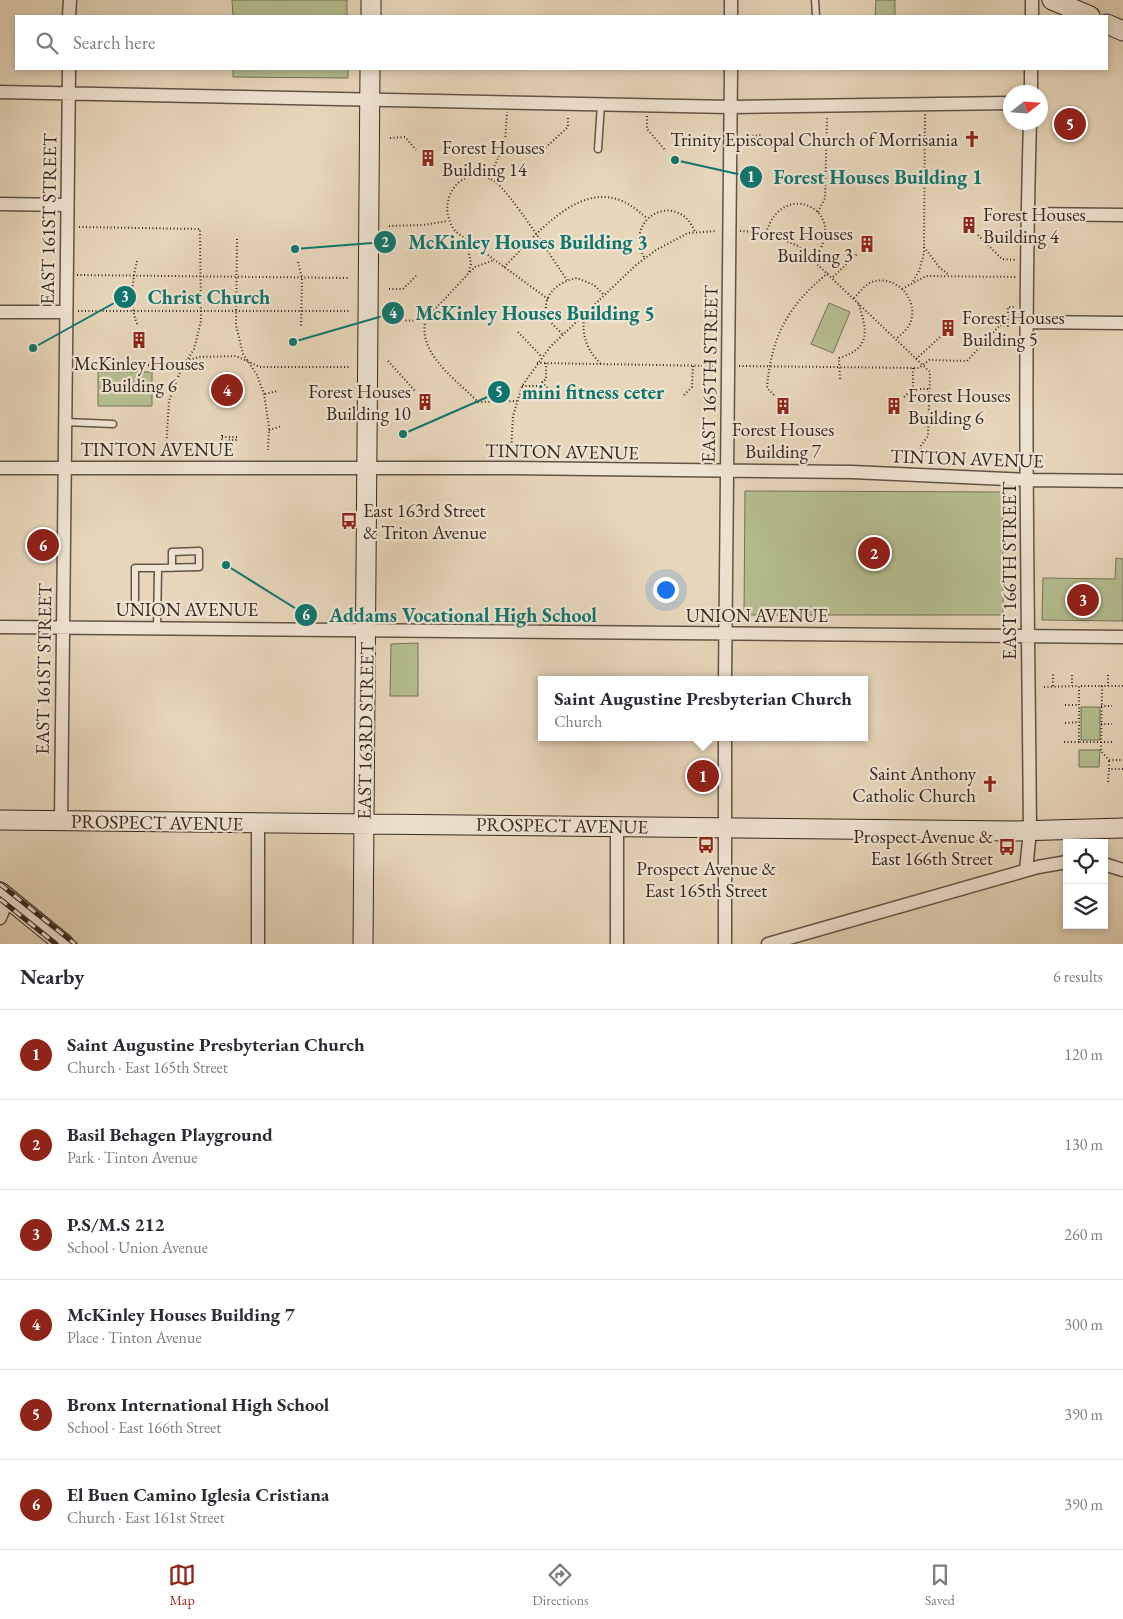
<!DOCTYPE html>
<html lang="en">
<head>
<meta charset="utf-8">
<style>
  :root { --surface:#fff; --page:#f7f7f7; --text:#2b2b33; --muted:#7c7c81; --line:#e1e1e2; --accent:#8f2418 }
  body { margin:0; font-family:"EB Garamond",serif; background:var(--page); color:var(--text) }
  .controls { position:absolute; right:15px; bottom:15px; display:grid; overflow:hidden; border-radius:0px; box-shadow:0 2px 8px #0003 }
  .controls button { width:45px; height:45px; display:grid; place-items:center; padding:0; border:0; border-bottom:1px solid var(--line); background:var(--surface); color:var(--text); font:25px sans-serif }
  .compass { position:absolute; left:1003px; top:85px; width:45px; height:45px; border-radius:50%; background:var(--surface); box-shadow:0 2px 8px #0003; rotate:73deg }
  .you { position:absolute; left:665px; top:589px; width:18px; height:18px; margin:-12px; border:4px solid #fff; border-radius:50%; background:#1a73e8; box-shadow:0 0 0 8px #1a73e833 }
  .badge { display:grid; place-items:center; width:32px; height:32px; border-radius:50%; background:var(--accent); color:#fff; font-size:16px; font-weight:700 }
  .pin { position:absolute; translate:-50% -50%; border:2px solid #fff; box-shadow:0 1px 5px #0006 }
  .popup { position:absolute; left:538px; top:676px; width:330px; height:65px; box-sizing:border-box; display:grid; place-content:center; border-radius:0px; background:var(--surface); filter:drop-shadow(0 1px 4px #0005); font-size:16px; white-space:nowrap; color:var(--muted) }
  .popup b { font-size:19px; color:var(--text) }
  .popup::after { content:''; position:absolute; left:50%; top:100%; margin-left:-10px; border:10px solid transparent; border-top-color:var(--surface) }
  .list { margin:0; padding:0; list-style:none }
  h2 { display:flex; justify-content:space-between; align-items:center; height:65px; margin:0; padding:0 20px; font-size:21px }
  h2 small { font-size:16px; font-weight:400; color:var(--muted) }
  .list li { display:grid; grid-template-columns:32px 1fr auto; gap:15px; align-items:center; box-sizing:border-box; height:90px; padding:0 20px; border-top:1px solid var(--line) }
  .list b { display:block; font-size:19px; white-space:nowrap }
  .list p { margin:0; font-size:16px; white-space:nowrap; color:var(--muted) }
  .list em { font-size:16px; font-style:normal; color:var(--muted) }
  .icon { flex:none; width:28px; height:28px; fill:none; stroke:currentColor; stroke-width:2; stroke-linecap:round; stroke-linejoin:round }
  .map { position:relative; flex:none; width:1123px; height:944px; overflow:hidden }
  .search { position:absolute; background:var(--surface); box-shadow:0 2px 8px #0003; left:15px; right:15px; top:15px; height:55px; display:flex; align-items:center; gap:12px; box-sizing:border-box; padding:0 18px; border-radius:0px; color:var(--muted); font-size:19px }
  .sheet { height:605px; background:var(--surface) }
  nav { display:flex; justify-content:space-around; align-items:center; box-sizing:border-box; height:70px; border-top:1px solid var(--line); background:var(--surface); font-size:14px; color:var(--muted) }
  nav a { display:grid; justify-items:center; gap:2px }
  nav .on { color:var(--accent) }
  .map>svg:first-child { display:block }
  .green { fill:#b5be90; stroke:#747358 }
  .lines { fill:none; stroke-linecap:round; stroke-linejoin:round }
  .lane-casing { stroke:#615447; stroke-width:9 }
  .street-casing { stroke:#615447; stroke-width:15 }
  .secondary-casing { stroke:#342821; stroke-width:21 }
  .path { stroke:#342821; stroke-width:2; stroke-dasharray:1 2.5; stroke-linecap:butt }
  .lane { stroke:#efe4d2; stroke-width:6 }
  .street { stroke:#efe4d2; stroke-width:12 }
  .secondary { stroke:#efe4d2; stroke-width:19 }
  .rail-casing { stroke:#342821; stroke-width:5 }
  .rail { stroke:#efe4d2; stroke-width:3; stroke-dasharray:9; stroke-linecap:butt }
  .labels { text-anchor:middle; stroke-width:4.5; stroke-linejoin:round; paint-order:stroke }
  .poi-label { font-size:19px; fill:#342821; stroke:#efe4d2; text-anchor:end }
  .street-label { font-size:19px; fill:#342821; stroke:#efe4d2 }
  .leader { fill:none; stroke:#0f766e; stroke-width:2 }
  .callout-dot { fill:#0f766e; stroke:#efe4d2; stroke-width:2 }
  .mark-label { font-size:15px; text-anchor:middle; font-weight:bold; fill:#fff }
  .callout-label { font-size:20px; text-anchor:middle; font-weight:bold; fill:#0f766e; stroke:#efe4d2; stroke-width:4.5; stroke-linejoin:round; paint-order:stroke }
</style>
</head>
<body>
<div class="map">
<svg width="1123" height="944" viewBox="0 0 1123 944">
  <rect width="100%" height="100%" fill="#e7d6ba"/>
  <filter id="stains"><feTurbulence type="fractalNoise" baseFrequency=".004" numOctaves="4"/><feColorMatrix values="0 0 0 0 .2 0 0 0 0 .09 0 0 0 0 .02 0 0 0 .5 -.17"/></filter>
  <radialGradient id="worn" r=".72"><stop offset=".6" stop-color="#630" stop-opacity="0"/><stop offset="1" stop-color="#630" stop-opacity=".3"/></radialGradient>
  <path class="green" d="M232 0H347V16H233Z
    M876 0H895V16H875Z
    M233 69H348V78L233 77Z
    M829 303 850 312 833 353 811 344Z
    M98 372H152V406H98Z
    M745 491 1003 492V615H744Z
    M1116 558 1123 559V621L1042 620 1043 578 1115 579Z
    M418 643V696H390L391 644Z
    M1081 707H1100V740H1081Z
    M1079 750H1100L1099 767H1079Z"/>
  <g class="lines">
    <g class="lane-casing">
      <path id="lane" d="M815 0 816 16
        M598 149 601 104
        M65 422 113 424
        M158 568 199 567V551L172 552V568
        M135 609V568H158L157 628"/>
    </g>
    <g class="street-casing">
      <path id="street" d="M69 16 70 0
        M731 16V0
        M1032 16V0
        M0 92 730 107 1010 103
        M1031 92V69
        M0 204 67 205
        M1027 214 1123 215
        M0 312H66
        M1027 322 1123 323
        M0 468H509L852 472 1027 480 1123 481
        M0 627 1123 637
        M725 680 731 69
        M725 737V944
        M61 820 69 69
        M1104 864 1123 870
        M1026 870 1030 831C1028 595 1023 358 1030 122
        M0 918 8 898
        M258 944V823
        M617 944V826
        M768 944 1038 867 1067 862"/>
    </g>
    <g class="secondary-casing">
      <path id="secondary" d="M1052 0 1090 16
        M371 16V0
        M1107 24 1123 31
        M0 820 1015 831 1123 828
        M0 892 64 944
        M363 944 370 69"/>
    </g>
    <path class="path" d="M647 116V129L666 151
      M742 137 761 135 776 151
      M390 138 405 137 416 150
      M543 150 568 127V116
      M489 179 505 142 507 112
      M818 212 825 198 827 118
      M389 226 423 225 448 221
      M79 227 200 229 201 321 194 349 180 372 169 401 166 449
      M740 231 766 233 798 246 930 372 928 436 921 446 919 456
      M766 233C783 176 852 212 814 258
      M978 235 1002 259 1016 260
      M237 239 236 325 243 354 257 375 264 394 269 427 268 450
      M466 240 471 264 468 274 426 319C416 353 457 380 478 402L517 401
      M924 247 940 268 949 275
      M644 257C623 216 679 190 695 232
      M137 261C132 282 129 306 138 326
      M298 262 302 278 301 328
      M504 267C532 240 576 181 622 201 632 205 639 212 647 218
      M470 272 475 267 494 260
      M77 275 350 278
      M833 277 858 253
      M913 281 919 271 924 253 925 114
      M389 289H403L417 275
      M902 289 926 276 1016 277
      M854 298C860 292 866 283 875 281 896 277 915 296 912 317 911 326 903 333 896 339
      M548 299 455 231C433 200 462 162 494 181 510 191 553 260 567 280
      M78 311H349
      M584 315C582 336 586 349 601 364
      M388 320 426 321
      M518 332 542 357
      M562 334C558 329 549 322 547 316 541 295 559 281 577 278L594 285 604 295
      M916 359 940 337
      M388 361 416 392
      M537 363 717 366
      M78 366 169 365 199 357 236 356 260 367H349
      M739 366 919 368 929 360 967 361 1000 325 1008 326V307H1015
      M913 368V389H929
      M840 379 839 358C872 348 867 330 858 302
      M542 382 553 394
      M522 386H538L546 379V363
      M265 394 277 391
      M684 395 692 387 693 365
      M774 395 767 388C771 337 788 305 828 273
      M904 397 913 389
      M269 430 282 426
      M222 437H237L236 440H227V450
      M221 450 222 435
      M511 453 513 416 522 386 550 347 636 265 656 250 688 233 717 231
      M1072 675V686
      M1108 675V686
      M1053 686V674
      M1101 686H1123
      M1044 687 1079 686
      M1065 705H1079
      M1101 706H1112
      M1065 723 1079 722
      M1101 724H1112
      M1064 742H1079
      M1112 742H1079V686H1102L1101 751 1109 760H1123
      M1109 761V769H1123
      M1108 782 1109 769"/>
    <use href="#lane" class="lane"/>
    <use href="#street" class="street"/>
    <use href="#secondary" class="secondary"/>
    <g class="rail-casing">
      <path id="rail" d="M0 884 75 944
        M0 899 56 944"/>
    </g>
    <use href="#rail" class="rail"/>
  </g>
  <defs>
    <g id="church-bare" transform="scale(1.35)"><path d="M-1.2-6h2.4v3.5h3.3v2.4h-3.3V6h-2.4V-.1h-3.3v-2.4h3.3Z" fill="#8f2418" stroke="#efe4d2" stroke-width="2.5" paint-order="stroke"/></g>
    <g id="building-bare" transform="scale(1.35)"><path d="M-4-6H4V6H1V3H-1V6H-4ZM-2.5-4.3h1.7v1.8h-1.7ZM.8-4.3h1.7v1.8H.8ZM-2.5-1h1.7V.8h-1.7ZM.8-1h1.7V.8H.8Z" fill="#8f2418" stroke="#efe4d2" stroke-width="2.5" paint-order="stroke"/></g>
    <g id="bus-bare" transform="scale(1.35)"><path d="M-5-6H5V4H4V6H2V4H-2V6H-4V4H-5ZM-3.5-4V0h7V-4ZM-3.5 1.2v1.5H-2V1.2ZM2 1.2v1.5H3.5V1.2Z" fill="#8f2418" stroke="#efe4d2" stroke-width="2.5" paint-order="stroke"/></g>
  </defs>
  <g fill-rule="evenodd">
    <use href="#church-bare" x="972" y="139"/>
    <use href="#building-bare" x="428" y="158"/>
    <use href="#building-bare" x="969" y="225"/>
    <use href="#building-bare" x="867" y="244"/>
    <use href="#building-bare" x="948" y="328"/>
    <use href="#building-bare" x="139" y="340"/>
    <use href="#building-bare" x="425" y="402"/>
    <use href="#building-bare" x="783" y="406"/>
    <use href="#building-bare" x="894" y="406"/>
    <use href="#bus-bare" x="349" y="521"/>
    <use href="#church-bare" x="990" y="784"/>
    <use href="#bus-bare" x="706" y="845"/>
    <use href="#bus-bare" x="1007" y="847"/>
  </g>
  <g class="labels">
    <g class="poi-label">
      <text x="958" y="146">Trinity Episcopal Church of Morrisania</text>
      <text x="442" y="154" text-anchor="start">Forest Houses<tspan x="442" dy="22">Building 14</tspan></text>
      <text x="983" y="221" text-anchor="start">Forest Houses<tspan x="983" dy="22">Building 4</tspan></text>
      <text x="853" y="240">Forest Houses<tspan x="853" dy="22">Building 3</tspan></text>
      <text x="962" y="324" text-anchor="start">Forest Houses<tspan x="962" dy="22">Building 5</tspan></text>
      <text x="139" y="370" text-anchor="middle">McKinley Houses<tspan x="139" dy="22">Building 6</tspan></text>
      <text x="411" y="398">Forest Houses<tspan x="411" dy="22">Building 10</tspan></text>
      <text x="908" y="402" text-anchor="start">Forest Houses<tspan x="908" dy="22">Building 6</tspan></text>
      <text x="783" y="436" text-anchor="middle">Forest Houses<tspan x="783" dy="22">Building 7</tspan></text>
      <text x="363" y="517" text-anchor="start">East 163rd Street<tspan x="363" dy="22">&amp; Triton Avenue</tspan></text>
      <text x="976" y="780">Saint Anthony<tspan x="976" dy="22">Catholic Church</tspan></text>
      <text x="993" y="843">Prospect Avenue &amp;<tspan x="993" dy="22">East 166th Street</tspan></text>
      <text x="706" y="875" text-anchor="middle">Prospect Avenue &amp;<tspan x="706" dy="22">East 165th Street</tspan></text>
    </g>
    <g class="street-label">
      <text transform="translate(48 219) rotate(-89)" y="7">EAST 161ST STREET</text>
      <text transform="translate(709 374) rotate(-89)" y="7">EAST 165TH STREET</text>
      <text x="157" y="456">TINTON AVENUE</text>
      <text transform="translate(562 451) rotate(1)" y="7">TINTON AVENUE</text>
      <text transform="translate(967 458) rotate(2)" y="7">TINTON AVENUE</text>
      <text transform="translate(1009 571) rotate(-90)" y="7">EAST 166TH STREET</text>
      <text x="187" y="616">UNION AVENUE</text>
      <text x="757" y="622">UNION AVENUE</text>
      <text transform="translate(43 669) rotate(-89)" y="7">EAST 161ST STREET</text>
      <text transform="translate(365 731) rotate(-89)" y="7">EAST 163RD STREET</text>
      <text transform="translate(157 822) rotate(1)" y="7">PROSPECT AVENUE</text>
      <text transform="translate(562 825) rotate(1)" y="7">PROSPECT AVENUE</text>
    </g>
  </g>
  <path class="leader" d="M675 160L751 177M295 249L385 242M33 348L125 297M293 342L393 313M403 434L499 392M226 565L306 615"/>
  <g class="callout-dot">
    <circle cx="675" cy="160" r="5"/>
    <circle cx="295" cy="249" r="5"/>
    <circle cx="33" cy="348" r="5"/>
    <circle cx="293" cy="342" r="5"/>
    <circle cx="403" cy="434" r="5"/>
    <circle cx="226" cy="565" r="5"/>
    <circle cx="751" cy="177" r="12"/>
    <circle cx="385" cy="242" r="12"/>
    <circle cx="125" cy="297" r="12"/>
    <circle cx="393" cy="313" r="12"/>
    <circle cx="499" cy="392" r="12"/>
    <circle cx="306" cy="615" r="12"/>
  </g>
  <g class="mark-label">
    <text x="751" y="182">1</text>
    <text x="385" y="247">2</text>
    <text x="125" y="302">3</text>
    <text x="393" y="318">4</text>
    <text x="499" y="397">5</text>
    <text x="306" y="620">6</text>
  </g>
  <g class="callout-label">
    <text x="878" y="184">Forest Houses Building 1</text>
    <text x="528" y="249">McKinley Houses Building 3</text>
    <text x="209" y="304">Christ Church</text>
    <text x="535" y="320">McKinley Houses Building 5</text>
    <text x="593" y="399">mini fitness ceter</text>
    <text x="463" y="622">Addams Vocational High School</text>
  </g>
  <rect width="100%" height="100%" filter="url(#stains)"/>
  <rect width="100%" height="100%" fill="url(#worn)"/>
</svg>
<div class="controls">
<button><svg class="icon" aria-label="locate" viewBox="0 0 24 24"><circle cx="12" cy="12" r="6"/><path d="M12 2v4M12 18v4M2 12h4M18 12h4"/></svg></button>
<button><svg class="icon" aria-label="layers" viewBox="0 0 24 24"><path d="M12 4l9 5-9 5-9-5zM3 14l9 5 9-5"/></svg></button>
</div>
<svg class="compass" viewBox="-18 -18 36 36"><path d="M0-13l5 13h-10z" fill="#e53935"/><path d="M0 13l5-13h-10z" fill="#7c7c81"/></svg>
<div class="you"></div>
<div class="pin badge" style="left:703px;top:776px">1</div>
<div class="popup"><b>Saint Augustine Presbyterian Church</b>Church</div>
<div class="pin badge" style="left:874px;top:553px">2</div>
<div class="pin badge" style="left:1083px;top:600px">3</div>
<div class="pin badge" style="left:227px;top:390px">4</div>
<div class="pin badge" style="left:1070px;top:124px">5</div>
<div class="pin badge" style="left:43px;top:545px">6</div>
<div class="search"><svg class="icon" aria-label="search" viewBox="0 0 24 24"><circle cx="10" cy="10" r="6"/><path d="M15 15l6 6"/></svg>Search here</div>
</div>
<section class="sheet">
<h2>Nearby<small>6 results</small></h2>
<ul class="list">
<li><span class="badge">1</span><div><b>Saint Augustine Presbyterian Church</b><p>Church · East 165th Street</p></div><em>120 m</em></li>
<li><span class="badge">2</span><div><b>Basil Behagen Playground</b><p>Park · Tinton Avenue</p></div><em>130 m</em></li>
<li><span class="badge">3</span><div><b>P.S/M.S 212</b><p>School · Union Avenue</p></div><em>260 m</em></li>
<li><span class="badge">4</span><div><b>McKinley Houses Building 7</b><p>Place · Tinton Avenue</p></div><em>300 m</em></li>
<li><span class="badge">5</span><div><b>Bronx International High School</b><p>School · East 166th Street</p></div><em>390 m</em></li>
<li><span class="badge">6</span><div><b>El Buen Camino Iglesia Cristiana</b><p>Church · East 161st Street</p></div><em>390 m</em></li>
</ul>
</section>
<nav>
<a class="on"><svg class="icon" aria-label="map" viewBox="0 0 24 24"><path d="M3 6l6-2 6 2 6-2v14l-6 2-6-2-6 2zM9 4v14M15 6v14"/></svg>Map</a>
<a><svg class="icon" aria-label="directions" viewBox="0 0 24 24"><path d="M12 3l9 9-9 9-9-9zM9 14v-3h6M13 9l2 2-2 2"/></svg>Directions</a>
<a><svg class="icon" aria-label="saved" viewBox="0 0 24 24"><path d="M7 4h10v16l-5-4-5 4z"/></svg>Saved</a>
</nav>
</body>
</html>
